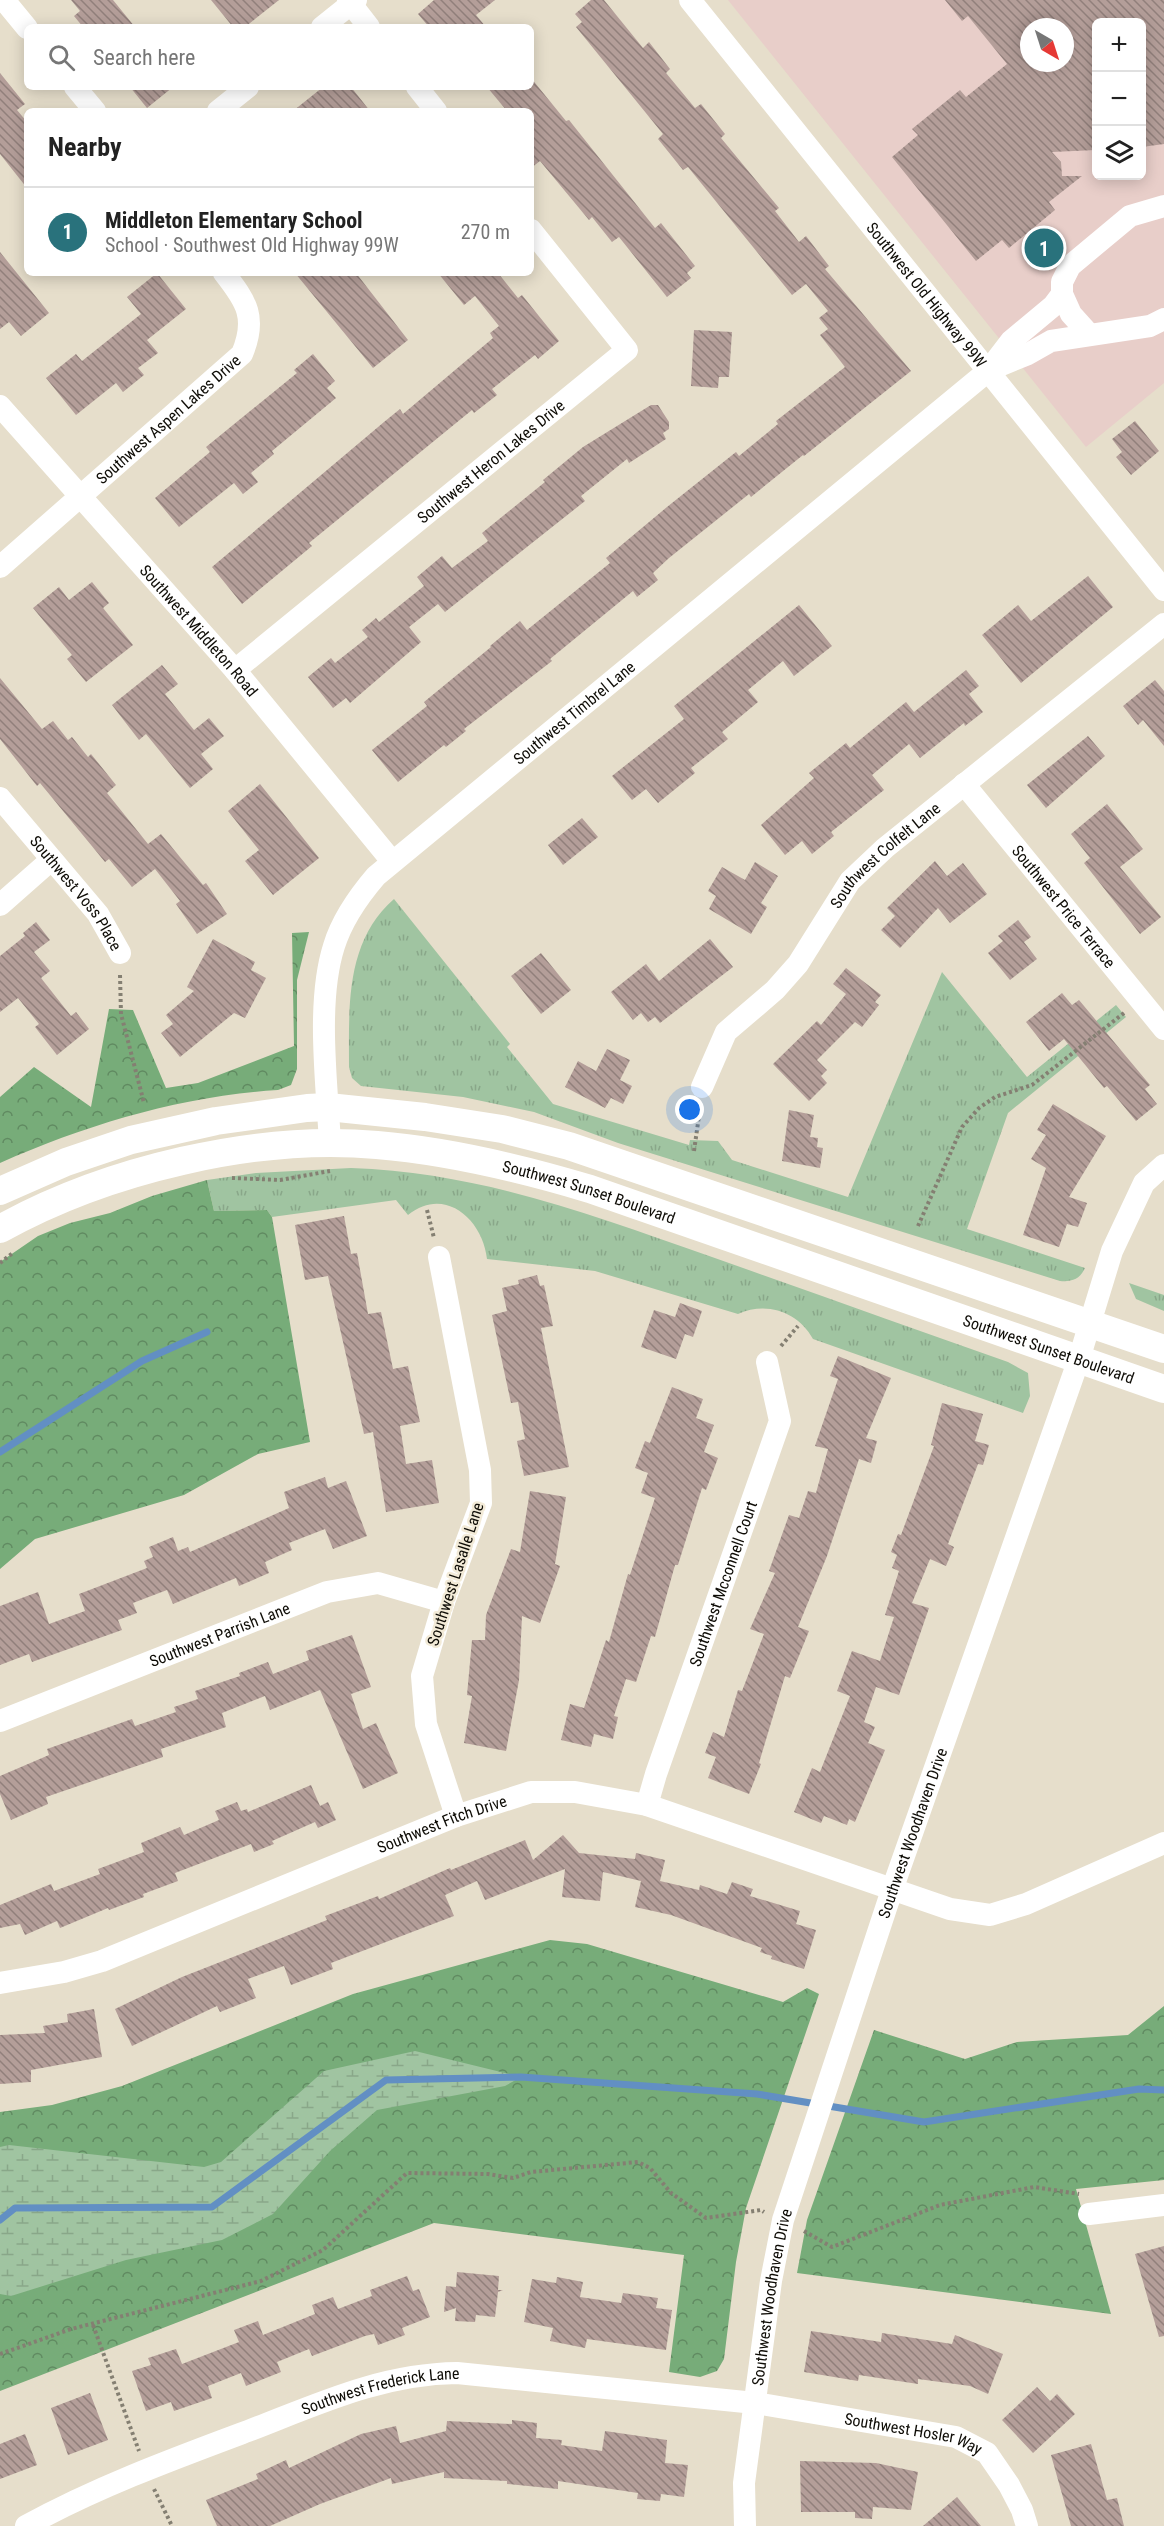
<!DOCTYPE html>
<html lang="en">
<head>
<meta charset="utf-8">
<style>
  :root { --surface:#fff; --page:#f2f2f2; --text:#222; --muted:#767676; --line:#e0e0e0; --accent:#29727c }
  body { margin:0; font-family:"Roboto Condensed",sans-serif; background:var(--page); color:var(--text) }
  .controls { position:absolute; right:18px; top:18px; display:grid; overflow:hidden; border-radius:9px; box-shadow:0 3px 15px #0003 }
  .controls button { width:54px; height:54px; display:grid; place-items:center; padding:0; border:0; border-bottom:2px solid var(--line); background:var(--surface); color:var(--text); font:30px sans-serif }
  .compass { position:absolute; left:1020px; top:18px; width:54px; height:54px; border-radius:50%; background:var(--surface); box-shadow:0 3px 15px #0003; rotate:141deg }
  .you { position:absolute; left:690px; top:1110px; width:21px; height:21px; margin:-15px; border:4px solid #fff; border-radius:50%; background:#1a73e8; box-shadow:0 0 0 9px #1a73e833 }
  .badge { display:grid; place-items:center; width:39px; height:39px; border-radius:50%; background:var(--accent); color:#fff; font-size:20px; font-weight:700 }
  .pin { position:absolute; translate:-50% -50%; border:3px solid #fff; box-shadow:0 2px 6px #0006 }
  .list { margin:0; padding:0; list-style:none }
  h2 { display:flex; justify-content:space-between; align-items:center; height:78px; margin:0; padding:0 24px; font-size:26px }
  h2 small { font-size:20px; font-weight:400; color:var(--muted) }
  .list li { display:grid; grid-template-columns:39px 1fr auto; gap:18px; align-items:center; box-sizing:border-box; height:90px; padding:0 24px; border-top:2px solid var(--line) }
  .list b { display:block; font-size:22px; white-space:nowrap }
  .list p { margin:0; font-size:20px; white-space:nowrap; color:var(--muted) }
  .list em { font-size:20px; font-style:normal; color:var(--muted) }
  .icon { flex:none; width:33px; height:33px; fill:none; stroke:currentColor; stroke-width:2; stroke-linecap:round; stroke-linejoin:round }
  .map { position:relative; flex:none; width:1164px; height:2526px; overflow:hidden }
  .search { position:absolute; background:var(--surface); box-shadow:0 3px 15px #0003; left:24px; top:24px; width:510px; height:66px; display:flex; align-items:center; gap:15px; box-sizing:border-box; padding:0 21px; border-radius:9px; color:var(--muted); font-size:22px }
  .panel { position:absolute; background:var(--surface); box-shadow:0 3px 15px #0003; left:24px; top:108px; width:510px; height:168px; border-radius:9px }
  .map>svg:first-child { display:block }
  .commercial { fill:#e8cec9; fill-rule:evenodd }
  .grass { fill:url(#grass-tufts) }
  .forest { fill:url(#forest-crowns) }
  .wetland { fill:url(#wetland-marsh) }
  .lines { fill:none; stroke-linecap:round; stroke-linejoin:round }
  .stream { stroke:#628fc3; stroke-width:7 }
  .building { fill:url(#building-back-hatch); fill-rule:evenodd }
  .path { stroke:#847f72; stroke-width:4; stroke-dasharray:3 3; stroke-linecap:butt }
  .minor { stroke:#fff; stroke-width:22 }
  .major { stroke:#fff; stroke-width:28 }
  .labels { text-anchor:middle; stroke-width:5; stroke-linejoin:round; paint-order:stroke }
  .street-label { font-size:16px; fill:#0e0c06; stroke:#f3ebd8 }
</style>
</head>
<body>
<div class="map">
<svg width="1164" height="2526" viewBox="0 0 1164 2526">
  <defs>
    <pattern id="grass-tufts" width="24" height="20" patternUnits="userSpaceOnUse" patternTransform="scale(1.5)"><rect width="24" height="20" fill="#a0c4a1"/><path d="M3 7l-1-3M5 7V3M7 7l1-3M15 17l-1-3M17 17v-4M19 17l1-3" fill="none" stroke="#89a789"/></pattern>
    <pattern id="forest-crowns" width="20" height="18" patternUnits="userSpaceOnUse" patternTransform="scale(1.5)"><rect width="20" height="18" fill="#77ac79"/><path d="M2 6a3 3 0 1 1 6 0M12 15a3 3 0 1 1 6 0" fill="none" stroke="#608a61"/></pattern>
    <pattern id="wetland-marsh" width="20" height="14" patternUnits="userSpaceOnUse" patternTransform="scale(1.5)"><rect width="20" height="14" fill="#a0c4a1"/><path d="M1 5h8M5 5V1M11 12h8M15 12V8" fill="none" stroke="#89a789"/></pattern>
    <pattern id="building-back-hatch" width="6" height="6" patternUnits="userSpaceOnUse" patternTransform="scale(1.5)"><rect width="6" height="6" fill="#b49e99"/><path d="M-1 5l2 2M0 0l6 6M5-1l2 2" fill="none" stroke="#917f7b"/></pattern>
  </defs>
  <rect width="100%" height="100%" fill="#e6decb"/>
  <path class="commercial" d="M728 0H1164V383L1086 447ZM1096 22H1142V176H1096ZM1029 27H1065V63H1029Z"/>
  <path class="grass" d="M394 899 510 1044 507 1047 553 1104 689 1145 690 1140 718 1141 732 1160 848 1197 942 972 1027 1077 1116 1005 1126 1017 1008 1113 967 1229 1085 1268C1080 1279 1072 1282 1060 1281L618 1143 534 1112 463 1097 361 1086 352 1078 349 1067C349 1007 345 942 394 899Z
    M351 1168C483 1173 589 1214 712 1257 811 1292 909 1327 1008 1362L1028 1373 1030 1396 1023 1413 813 1339C798 1312 767 1301 738 1314L595 1271 487 1259C483 1220 445 1185 408 1215L396 1200 272 1217 267 1210 214 1211 207 1180 256 1173Z
    M1129 1283 1164 1295V1311L1136 1299Z"/>
  <path class="forest" d="M309 932 297 980V1069L291 1085 278 1090C182 1096 88 1124 0 1163V1097L34 1067 91 1107 109 1009 133 1010 166 1088 198 1083 294 1046 292 933Z
    M207 1180 214 1211 267 1210 272 1217 310 1442 258 1454 184 1495 35 1539 0 1569V1262L38 1236 70 1223 110 1213 152 1196Z
    M550 1940 587 1944 783 2002 807 1988 819 1994 746 2208 736 2262 724 2359 717 2371 700 2377 669 2372 684 2255 434 2223 0 2391V2112L52 2105 122 2086 353 1994Z
    M1164 2006V2180L1076 2189 1111 2314 797 2273 807 2220 874 2030 965 2059 1017 2042 1128 2035Z"/>
  <path class="wetland" d="M415 2051 521 2077 505 2086 377 2110 330 2151 273 2214 222 2240 126 2260 11 2296 0 2294V2147L9 2145 204 2167 221 2162 324 2071Z"/>
  <g class="lines">
    <path class="stream" d="M0 1452 142 1361 207 1332
      M0 2220 15 2208 212 2207 386 2080 521 2077 757 2094 924 2122 1139 2089 1164 2090"/>
  </g>
  <path class="building" d="M71 0H113L135 27H83L74 16 80 11Z
    M211 0H279L245 27H233Z
    M434 0H495L476 15 486 27H429L418 14Z
    M591 0H604L643 48 649 42 670 69 666 73 695 108 701 104 725 134 721 138 779 208 775 211 799 242 806 236 829 266 825 269 911 371 804 456 803 455 751 497 749 494 669 558 653 573 658 580 637 597 633 591 550 659 552 661 464 729 466 731 446 747 444 745 398 782 372 750 427 706 424 702 491 647 490 646 520 621 527 630 610 563 606 558 667 507 736 452 739 456 778 424 776 421 845 367 820 335 828 329 819 318 828 311 806 284 792 295 688 167 683 170 658 139 663 134 576 27 582 22 575 14Z
    M945 0H1164V144L1142 147V22H1096V150L1052 152 1061 162 1062 176H1082L1049 202 1055 210 1009 248 1002 240 976 261 892 157 918 135 912 129 960 90 966 97 1007 64 968 16 962 21ZM1029 27H1065V63H1029Z
    M0 73 25 104 17 110 27 122V188L0 154Z
    M531 78 566 121 569 120 655 228 661 223 695 266 687 273 691 278 667 297 619 237 612 242 592 217 589 220 540 161 531 168V111H507L487 87H531Z
    M130 87H173L147 108Z
    M323 87H351L370 111H293Z
    M0 252 49 313 21 336 9 322 0 329Z
    M157 273 186 309 147 340 158 353 138 368 144 375 123 392 116 383 76 415 46 378 76 354 82 361 141 314 127 297Z
    M295 273H356L408 340 373 368Z
    M438 273H498L518 298 522 295 559 341 538 359 535 355 492 389 497 395 474 413 472 410 309 543 312 546 242 604 212 567 384 422 400 409 403 414 493 338 490 333 499 326 475 296 464 305Z
    M694 330 732 332 729 377H719L718 388 691 386Z
    M313 354 335 381 327 388 336 398 272 451 274 454 251 473 258 482 243 494 234 483 179 527 155 498 210 452 206 447 297 373 294 370Z
    M651 405H658L669 422V429L663 433 666 439 629 463 627 459 581 496 585 501 445 612 438 604 409 627 421 642 350 703 346 698 333 708 308 677 331 658 335 663 368 637 362 630 376 618 379 622 424 586 417 577 442 556 452 568 488 541 482 533 545 482 543 480 583 447Z
    M1135 421 1159 451 1131 475 1116 457 1122 452 1112 439Z
    M1088 576 1113 607 1021 683 982 635 1018 605 1031 621Z
    M92 582 109 603 103 608 133 645 86 682 67 659 72 655 33 608 59 587 69 600Z
    M799 605 832 646 794 676 783 661 748 690 758 702 722 732 728 739 691 768 695 773 658 803 646 789 632 800 612 776 684 719 674 706Z
    M162 665 178 684 165 694 194 730 209 718 224 736 201 754 213 769 190 788 146 734 139 740 112 705Z
    M966 670 979 686 969 694 983 712 965 726 964 723 920 758 909 744 872 775 884 790 831 832 834 836 812 854 802 841 785 855 761 825 814 778 809 773 846 743 850 748 906 702 914 712Z
    M0 678 42 729 53 721 68 740 72 737 88 757 91 754 116 785 107 793 148 844 161 834 203 885 206 883 227 914 197 934 176 904 180 901 155 869 132 887 109 859 105 862 40 783 37 786 0 739Z
    M1155 680 1164 691V746L1143 720 1138 725 1123 706Z
    M1088 736 1105 756 1046 808 1027 785Z
    M260 784 319 858 273 895 245 861 259 850 228 811Z
    M1107 804 1143 849 1120 867 1161 917 1140 934 1084 863 1090 858 1071 834Z
    M582 818 598 837 563 865 548 845Z
    M935 861 947 876 963 863 987 894 950 923 938 908 900 948 881 930 895 916 887 908Z
    M755 862 778 876 761 903 767 907 751 934 709 909 716 896 708 891 722 867 745 880Z
    M1018 920 1031 937 1024 942 1037 959 1010 980 988 953 1003 941 998 936Z
    M36 922 50 940 34 952 50 971 41 978 71 1016 76 1012 89 1029 57 1055 35 1027 39 1024 18 998 0 1012V956L25 936 23 933Z
    M213 939 255 962 251 970 266 978 245 1018 234 1013 180 1057 161 1033 173 1024 166 1015 194 991 187 987Z
    M710 939 733 967 660 1023 655 1017 648 1022 641 1013 633 1020 611 992 646 964 659 981Z
    M541 953 571 990 541 1014 511 976Z
    M846 968 881 995 875 1002 879 1005 862 1027 855 1022 817 1060 827 1070 821 1076 827 1083 809 1101 773 1064 817 1021 821 1025 846 994 833 984Z
    M1062 993 1072 1005 1079 1000 1150 1085 1145 1089 1157 1104 1136 1121 1107 1086 1104 1088 1064 1039 1049 1051 1026 1022Z
    M607 1049 630 1060 620 1080 632 1086 623 1104 611 1098 605 1108 565 1087 578 1061 596 1071Z
    M1053 1104 1106 1136 1069 1197 1087 1203 1078 1227 1067 1224 1059 1247 1023 1235 1046 1168 1031 1159 1046 1135 1037 1130Z
    M789 1110 814 1115 810 1137 818 1138 817 1147 823 1148 820 1168 782 1161Z
    M344 1216 351 1254 357 1253 368 1314 381 1312 393 1369 408 1366 420 1422 400 1426 406 1464 432 1460 439 1503 386 1512 373 1432 364 1434 328 1276 305 1280 295 1225Z
    M537 1275 540 1286 544 1285 553 1326 541 1328 569 1467 524 1476 517 1441 525 1439 518 1402 511 1403 492 1315 507 1311 502 1288 519 1284 518 1280Z
    M680 1303 702 1311 693 1337 685 1334 676 1359 641 1347 654 1310 675 1317Z
    M838 1356 891 1378 866 1438 877 1441 871 1463 859 1459 827 1556 798 1627 809 1631 790 1678 785 1676 759 1763 761 1764 749 1794 708 1778 716 1757 705 1753 713 1732 724 1737 738 1690 742 1691 764 1634 750 1629 775 1573 769 1571 789 1515 799 1518 808 1491 816 1493 828 1449 815 1446 838 1379 830 1376Z
    M672 1387 703 1399 696 1418 714 1425 704 1452 718 1458 706 1490 702 1488 678 1565H675L655 1637 651 1636 636 1682 626 1679 614 1716 618 1717 613 1739 594 1734 591 1747 561 1740 570 1704 584 1708 606 1640 609 1642 628 1574 630 1575 655 1498 641 1493 648 1473 635 1468 645 1441 650 1443Z
    M942 1403 983 1414 975 1441 989 1445 983 1465 978 1464 948 1544 954 1547 946 1566 930 1559 912 1603 929 1608 899 1695 876 1687 864 1722 875 1727 868 1743 885 1750 855 1822 849 1819 847 1825 824 1816 821 1823 794 1812 812 1768 820 1772 850 1696 837 1691 852 1651 880 1661 894 1617 885 1615 899 1571 892 1568 897 1555 891 1552 898 1534 901 1535 934 1446 931 1445Z
    M325 1477 328 1488 346 1481 367 1536 333 1549 325 1529 289 1543 292 1550 265 1562 269 1573 239 1586 236 1578 173 1604 167 1590 133 1603 137 1613 118 1620 122 1630 32 1662 29 1654 0 1665V1606L38 1592 49 1624 85 1611 79 1594 147 1568 144 1561 153 1557 149 1547 173 1537 178 1551 188 1547 190 1552 289 1508 284 1492Z
    M530 1491 566 1497 555 1564 560 1566 540 1623 522 1616 519 1680 506 1751 464 1743 472 1696 467 1695 472 1640H485L486 1615 511 1549 520 1552Z
    M352 1635 371 1687 351 1694 363 1729 376 1723 398 1773 363 1789 320 1690 270 1710 265 1696 222 1713 226 1727 161 1749 163 1757 46 1797 48 1804 11 1820 0 1794V1776L49 1755 47 1749 132 1719 135 1726 176 1712 174 1707 198 1699 195 1691 240 1676 239 1673 268 1662 273 1674 309 1660 306 1651Z
    M311 1785 320 1806 328 1802 336 1820 318 1828 315 1822 272 1841 274 1844 254 1852 251 1844 175 1873 178 1881 143 1894 144 1897 109 1910 108 1908 60 1928 57 1921 25 1935 20 1924 0 1928V1905L51 1884 54 1891 100 1874 98 1869 144 1852 141 1843 180 1827 184 1835 219 1820 215 1811 237 1802 241 1811 247 1809 248 1812Z
    M563 1835 579 1853 635 1859 636 1853 665 1860 660 1881 699 1890 700 1885 727 1894 732 1882 753 1889 750 1896 800 1911 796 1924 816 1930 804 1969 771 1959 772 1956 760 1952 762 1948 671 1915 635 1907 641 1881 603 1872 600 1901 562 1897 565 1869 485 1900 477 1881 445 1895 454 1916 331 1963 333 1969 291 1985 284 1966 248 1979 256 1998 220 2012 217 2006 132 2046 115 2009 182 1977 327 1920 325 1916 378 1896 379 1899 450 1868 451 1870 525 1840 533 1860Z
    M94 2009 102 2057 31 2070V2082L0 2084V2035L45 2033 43 2026 68 2022 67 2014Z
    M1164 2246V2336L1159 2337 1135 2254Z
    M457 2272 499 2276 498 2290H503L498 2292 495 2317 476 2315 475 2322 455 2321 456 2308 444 2312 446 2286 456 2287Z
    M407 2276 413 2291 419 2289 430 2317 402 2328 405 2335 378 2345 374 2334 365 2336 312 2356 309 2349 277 2362 281 2372 246 2386 241 2373 208 2386 212 2398 174 2411 171 2402 146 2411 132 2371 151 2365 148 2358 176 2349 182 2364 239 2342 234 2330 258 2321 263 2335 315 2314 312 2305 333 2297 338 2309 372 2296 370 2290Z
    M557 2277 583 2282 580 2297 621 2303 623 2293 658 2298 656 2308 672 2310 666 2350 587 2339 585 2348 550 2341 553 2328 524 2322 532 2279 556 2283Z
    M811 2331 881 2342 882 2333 952 2344 955 2335 1003 2354 988 2394 970 2386 918 2379V2384L859 2375 858 2381 804 2372Z
    M1037 2387 1050 2401 1057 2394 1075 2414 1033 2453 1002 2420Z
    M90 2393 108 2440 68 2455 51 2408Z
    M512 2420 537 2423 536 2438 562 2440 561 2445 602 2451 605 2431 667 2440 665 2463 688 2465 684 2497 661 2494 660 2501 637 2499 638 2493 558 2481V2489L507 2484V2481L444 2478V2472L392 2484 391 2478 320 2504 270 2526H217L206 2500 258 2479 256 2474 286 2460 289 2468 361 2434 396 2426 400 2443 446 2431 447 2421 512 2424Z
    M25 2434 37 2465 0 2479V2444Z
    M1091 2444 1107 2500 1117 2498 1124 2526H1071L1051 2455Z
    M800 2461 876 2463 918 2472 911 2510 873 2507 872 2519 855 2518V2512H801Z
    M957 2497 981 2526H923Z"/>
  <g class="lines">
    <path class="path" d="M120 975 121 1014 144 1103
      M694 1151 700 1109
      M232 1178 280 1180 330 1171
      M427 1210 434 1238
      M918 1226 962 1127 979 1108 995 1097 1032 1085 1124 1013
      M0 1263 14 1252
      M781 1346 798 1326
      M804 2231 832 2247 940 2205 1034 2187 1079 2194
      M93 2325 139 2451
      M0 2354 71 2329 261 2281 323 2250 407 2173 488 2174 513 2178 531 2172 638 2162 650 2168 671 2193 706 2218 761 2210 764 2212
      M154 2489 172 2526"/>
    <g class="minor">
      <path d="M4 0 27 28"/>
      <path d="M348 0 369 27"/>
      <path id="s1" d="M690 0 1164 590"/>
      <path d="M322 27 356 0"/>
      <path d="M75 87 95 111"/>
      <path d="M417 87 436 111"/>
      <path d="M218 111 248 87"/>
      <path d="M1062 294 1071 314 1089 334"/>
      <path d="M989 370 1028 354 1051 341 1150 326 1164 319"/>
      <path id="s2" d="M0 406 235 670 391 860"/>
      <path id="s3" d="M0 567 242 354C257 318 247 302 224 273"/>
      <path id="s4" d="M235 670 627 350 531 230"/>
      <path id="s5" d="M964 784 1164 1029"/>
      <path id="s6" d="M0 798 98 914 120 953"/>
      <path d="M0 905 51 860"/>
      <path id="s7" d="M702 1087 726 1032 775 990 798 964 850 881 885 848 1164 624"/>
      <path id="s8" d="M330 1143C327 1085 316 1002 334 946 342 920 358 897 376 876L988 371 1011 341 1053 306 1062 294V282L1070 266 1130 216 1164 206"/>
      <path d="M439 1257 480 1470 481 1503 444 1602 422 1676 426 1724 456 1816"/>
      <path id="s9" d="M0 1721 327 1592 378 1583 444 1602"/>
      <path id="s10" d="M647 1805 656 1774 780 1421 767 1362"/>
      <path id="s11" d="M0 1983 64 1972 102 1961 456 1816 531 1792H575L647 1805 950 1909 990 1915 1026 1904 1164 1843"/>
      <path d="M1089 2214 1164 2205"/>
      <path id="s12" d="M26 2526C97 2487 173 2459 248 2431 318 2404 381 2374 457 2373L755 2403 956 2437 987 2453 1009 2485 1022 2510 1027 2526"/>
      <path id="s13" d="M745 2526 744 2483 771 2281 783 2220 892 1890 1079 1359 1112 1251 1144 1183 1164 1165"/>
    </g>
    <g class="major">
      <path d="M0 1191 66 1162 131 1140 216 1121 307 1108 328 1107 425 1117 502 1129 569 1146 1164 1349"/>
      <path id="s14" d="M0 1229C106 1170 256 1134 377 1145 450 1151 520 1168 590 1189L1164 1389"/>
    </g>
  </g>
  <g class="labels">
    <g class="street-label">
      <text dy="6" stroke="none"><textPath href="#s1" startOffset="378">Southwest Old Highway 99W</textPath></text>
      <text dy="6" stroke="none"><textPath href="#s3" startOffset="224">Southwest Aspen Lakes Drive</textPath></text>
      <text dy="6" stroke="none"><textPath href="#s4" startOffset="330">Southwest Heron Lakes Drive</textPath></text>
      <text dy="6" stroke="none"><textPath href="#s2" startOffset="300">Southwest Middleton Road</textPath></text>
      <text dy="6" stroke="none"><textPath href="#s8" startOffset="537">Southwest Timbrel Lane</textPath></text>
      <text dy="6" stroke="none"><textPath href="#s7" startOffset="300">Southwest Colfelt Lane</textPath></text>
      <text dy="6" stroke="none"><textPath href="#s6" startOffset="122">Southwest Voss Place</textPath></text>
      <text dy="6" stroke="none"><textPath href="#s5" startOffset="158">Southwest Price Terrace</textPath></text>
      <text dy="6" stroke="none"><textPath href="#s14" startOffset="609">Southwest Sunset Boulevard</textPath></text>
      <text dy="6" stroke="none"><textPath href="#s14" startOffset="1095">Southwest Sunset Boulevard</textPath></text>
      <text transform="translate(455 1574) rotate(-72)" y="6">Southwest Lasalle Lane</text>
      <text dy="6" stroke="none"><textPath href="#s10" startOffset="234">Southwest Mcconnell Court</textPath></text>
      <text dy="6" stroke="none"><textPath href="#s9" startOffset="236">Southwest Parrish Lane</textPath></text>
      <text dy="6" stroke="none"><textPath href="#s11" startOffset="471">Southwest Fitch Drive</textPath></text>
      <text dy="6" stroke="none"><textPath href="#s13" startOffset="717">Southwest Woodhaven Drive</textPath></text>
      <text dy="6" stroke="none"><textPath href="#s13" startOffset="231">Southwest Woodhaven Drive</textPath></text>
      <text dy="6" stroke="none"><textPath href="#s12" startOffset="381">Southwest Frederick Lane</textPath></text>
      <text dy="6" stroke="none"><textPath href="#s12" startOffset="921">Southwest Hosler Way</textPath></text>
    </g>
  </g>
</svg>
<div class="controls">
<button>+</button>
<button>−</button>
<button><svg class="icon" aria-label="layers" viewBox="0 0 24 24"><path d="M12 4l9 5-9 5-9-5zM3 14l9 5 9-5"/></svg></button>
</div>
<svg class="compass" viewBox="-18 -18 36 36"><path d="M0-13l5 13h-10z" fill="#e53935"/><path d="M0 13l5-13h-10z" fill="#767676"/></svg>
<div class="you"></div>
<div class="pin badge" style="left:1044px;top:248px">1</div>
<div class="search"><svg class="icon" aria-label="search" viewBox="0 0 24 24"><circle cx="10" cy="10" r="6"/><path d="M15 15l6 6"/></svg>Search here</div>
<section class="panel">
<h2>Nearby<small></small></h2>
<ul class="list">
<li><span class="badge">1</span><div><b>Middleton Elementary School</b><p>School · Southwest Old Highway 99W</p></div><em>270 m</em></li>
</ul>
</section>
</div>
</body>
</html>
